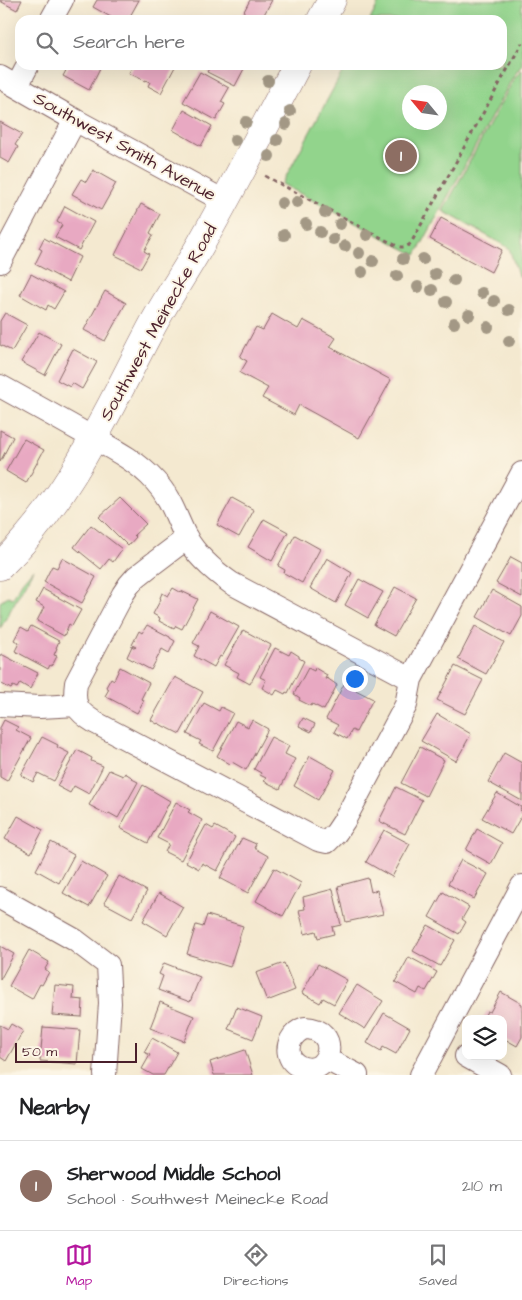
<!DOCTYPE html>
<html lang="en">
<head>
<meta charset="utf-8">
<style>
  :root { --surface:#fff; --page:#f2f2f2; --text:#202124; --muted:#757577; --line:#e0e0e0; --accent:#b5179e }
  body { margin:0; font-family:"Architects Daughter",sans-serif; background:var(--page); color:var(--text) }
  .controls { position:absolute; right:15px; bottom:15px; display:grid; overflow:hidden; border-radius:10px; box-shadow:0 5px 20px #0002 }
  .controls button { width:45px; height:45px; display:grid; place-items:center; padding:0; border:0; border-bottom:1px solid var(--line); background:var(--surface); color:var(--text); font:25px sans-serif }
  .compass { position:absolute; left:402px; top:85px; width:45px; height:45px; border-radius:50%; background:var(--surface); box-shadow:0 5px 20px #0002; rotate:299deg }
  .scale { position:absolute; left:15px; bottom:12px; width:122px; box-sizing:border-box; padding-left:5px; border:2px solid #4a1f2b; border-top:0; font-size:14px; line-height:18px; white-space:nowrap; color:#4a1f2b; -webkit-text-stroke:4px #fcf5e5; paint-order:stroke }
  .you { position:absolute; left:354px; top:678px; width:18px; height:18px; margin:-12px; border:4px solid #fff; border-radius:50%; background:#1a73e8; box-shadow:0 0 0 8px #1a73e833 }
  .badge { display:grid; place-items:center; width:32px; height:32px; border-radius:50%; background:var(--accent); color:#fff; font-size:16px; font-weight:700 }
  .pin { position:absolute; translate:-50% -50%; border:2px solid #fff; box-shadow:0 1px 5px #0006 }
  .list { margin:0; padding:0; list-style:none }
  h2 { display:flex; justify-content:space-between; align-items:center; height:65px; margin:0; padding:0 20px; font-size:21px }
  h2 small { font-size:16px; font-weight:400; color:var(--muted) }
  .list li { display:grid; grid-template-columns:32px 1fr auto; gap:15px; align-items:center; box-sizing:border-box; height:90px; padding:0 20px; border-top:1px solid var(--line) }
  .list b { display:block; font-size:19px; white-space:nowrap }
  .list p { margin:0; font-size:16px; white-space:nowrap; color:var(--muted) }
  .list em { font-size:16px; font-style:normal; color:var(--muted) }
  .icon { flex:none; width:28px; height:28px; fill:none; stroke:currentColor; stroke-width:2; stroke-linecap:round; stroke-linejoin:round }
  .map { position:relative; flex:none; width:522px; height:1075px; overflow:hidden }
  .search { position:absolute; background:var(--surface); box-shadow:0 5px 20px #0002; left:15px; right:15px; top:15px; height:55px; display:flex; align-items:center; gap:12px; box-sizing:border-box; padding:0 18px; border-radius:15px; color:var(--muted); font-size:19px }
  .sheet { height:155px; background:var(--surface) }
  nav { display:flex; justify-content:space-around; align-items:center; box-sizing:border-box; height:70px; border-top:1px solid var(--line); background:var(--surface); font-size:14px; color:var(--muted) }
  nav a { display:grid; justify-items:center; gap:2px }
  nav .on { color:var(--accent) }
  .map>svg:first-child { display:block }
  .green { fill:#92d48c; stroke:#6e7a5c; fill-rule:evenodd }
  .building { fill:#e8a9c2 }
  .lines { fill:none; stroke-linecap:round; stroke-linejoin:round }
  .minor-casing { stroke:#866665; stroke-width:24 }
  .major-casing { stroke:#866665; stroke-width:29 }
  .path { stroke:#866665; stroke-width:3; stroke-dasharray:4 4; stroke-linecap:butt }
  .minor { stroke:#fff; stroke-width:22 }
  .major { stroke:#fff; stroke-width:28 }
  .tree { fill:#a39885 }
  .labels { text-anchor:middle; stroke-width:4; stroke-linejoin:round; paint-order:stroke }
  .street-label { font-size:18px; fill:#4a1f2b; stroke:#fcf5e5 }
</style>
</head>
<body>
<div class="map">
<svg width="522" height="1075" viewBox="0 0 522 1075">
  <rect width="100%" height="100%" fill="#fcf5e5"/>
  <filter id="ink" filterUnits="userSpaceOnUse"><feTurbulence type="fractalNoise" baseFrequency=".02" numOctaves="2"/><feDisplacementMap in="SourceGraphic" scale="10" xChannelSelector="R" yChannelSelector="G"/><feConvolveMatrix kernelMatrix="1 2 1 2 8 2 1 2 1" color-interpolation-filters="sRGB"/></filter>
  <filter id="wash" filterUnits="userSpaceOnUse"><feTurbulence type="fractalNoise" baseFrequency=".0096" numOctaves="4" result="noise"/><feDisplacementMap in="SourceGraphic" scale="20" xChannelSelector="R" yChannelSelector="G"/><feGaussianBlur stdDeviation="1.12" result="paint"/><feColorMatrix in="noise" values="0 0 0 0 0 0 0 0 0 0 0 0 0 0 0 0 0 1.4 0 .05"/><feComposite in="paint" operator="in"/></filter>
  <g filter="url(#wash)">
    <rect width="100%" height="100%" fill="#f4e9d0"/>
    <path class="green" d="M380 0H522V65L513 77 416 255 282 184 346 65H502V20H370ZM440 92V122H410V92Z
      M522 70V277L518 275 509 248 443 211 515 77Z
      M34 568 0 629V602L8 596 13 598 22 582Z"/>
    <g id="blocks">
      <path class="building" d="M0 0H22L17 10 0 1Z
        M97 0H139L128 20H116L93 7Z
        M250 0H272L261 20H232L235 14 241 17Z
        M69 65H100L101 66 89 90 63 76Z
        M133 65H176L161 93 148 86 150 82 145 80V81L129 73Z
        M211 65H246L235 86 207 72Z
        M200 72 229 88 221 102 225 104 216 120 183 102Z
        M184 110 212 126 201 146 173 130Z
        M0 122 22 134 15 145 18 147 9 163 0 158Z
        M93 170 116 183 101 210 72 194 81 179 86 182Z
        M141 204 160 214 150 233 153 235 144 251 149 254 141 268 115 255Z
        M65 206 94 222 79 250 55 237 62 225 57 222Z
        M441 218 502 250 491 272 430 239Z
        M44 238 80 257 68 282 35 264 42 250 39 248Z
        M31 274 64 292 54 309 48 305 46 310 20 295Z
        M105 291 126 303 105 341 84 330Z
        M5 313 27 325 12 351 0 345V321Z
        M272 314 298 329 303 320 336 338 330 347 391 380 359 438 299 405 294 415 262 398 268 388 240 373 247 361 240 357 256 327 263 330Z
        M39 332 61 344 45 375 21 362Z
        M73 349 97 362 82 389 72 383 70 387 57 380Z
        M0 430 13 437 0 462Z
        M24 439 44 450 26 483 6 471Z
        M120 498 146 524 134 535 136 537 128 546 99 517Z
        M232 498 254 510 239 537 217 525Z
        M264 519 288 532 272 561 248 547Z
        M91 525 122 549 113 562 109 559 101 569 74 547Z
        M295 535 320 549 302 583 284 573 285 570 278 566Z
        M511 557 522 563V597L496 583Z
        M62 558 96 577 82 603 44 582 52 566 57 568Z
        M327 558 352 573 336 603 310 588Z
        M359 579 383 592 368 618 345 605Z
        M395 587 416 598 394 636 374 625Z
        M173 588 180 592 181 591 198 599 182 629 176 626 174 629 159 621 160 618 153 614 161 599 160 598 162 593 168 596Z
        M43 589 81 610 72 626 69 624 64 636 37 621 44 607 36 602Z
        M492 590 522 607V616L511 636 477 617Z
        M210 611 239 627 222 657 220 656 214 667 194 656 199 646 193 643Z
        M147 625 170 637V638L175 641 169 653 162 649 151 670 127 657 132 646 135 648 136 647 132 645 139 631 142 633Z
        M31 626 59 641 56 648H57L54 655 57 656 52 666 50 665 48 669 15 651 19 643 14 640 21 627 28 631Z
        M475 626 504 642 486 674 458 659Z
        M243 630 271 645 250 684 237 677 239 673 224 665Z
        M275 648 289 655 291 651 299 656V658L304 661 288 693 286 692 285 694 277 690 274 695 262 688 266 680 260 677Z
        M1 654 38 673 30 689 20 683 17 688 13 686 11 689 0 683V656Z
        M455 666 483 680 465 714 437 700Z
        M120 667 149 683 141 699 144 700 137 713 105 696 109 689 106 687 111 678 114 680Z
        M308 668 314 671 315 668 327 675 325 679H326L327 678 337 685 324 710 312 704 311 706 299 700 300 698 294 694Z
        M175 677 203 692 180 734 166 727H165L158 723 157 724 151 720Z
        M344 684 373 699 356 732 352 730 347 739 334 732 338 725 326 719Z
        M204 703 219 711 221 707 233 713 213 751 199 744 201 741 187 734Z
        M437 714 471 734 456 761 421 741Z
        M303 718 315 724 311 732 299 726Z
        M4 720 18 727 16 730 31 738 7 781 0 777V728Z
        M252 720 268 729 246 770 232 762 230 764 217 756 236 721 248 727Z
        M42 737 58 745 57 747 69 753 54 781 38 773 33 782 21 775Z
        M271 737 289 746 285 754 295 759 280 789 264 781 266 778 260 775 261 773 254 769Z
        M420 747 444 760 426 796 401 783Z
        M77 750 92 758 91 761 103 766 89 794 74 786 70 793 57 786Z
        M504 753 522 763V801L488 782Z
        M310 756 335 770 318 800 294 786Z
        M109 770 123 776 125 773 133 778 132 779 138 782 118 818 109 813 108 815 89 805Z
        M143 785 170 801 148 843 120 828Z
        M396 787 422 800 405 834 379 821Z
        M497 793 521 807 520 810 522 812V815L511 834 482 818Z
        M176 802 190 810 188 812 202 820 181 860 165 852 169 844 157 838Z
        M18 816 43 830 31 853 5 839Z
        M206 825 213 829 215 826 235 837 217 871 202 863 199 869 186 862Z
        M477 829 502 843 491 864 466 850Z
        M384 830 410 844 392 877 366 862Z
        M242 838 256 844 254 848 268 856 248 893 220 878Z
        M51 842 74 855 59 883 36 870Z
        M461 860 488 874 474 899 448 884Z
        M81 861 107 876 89 907 63 893Z
        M274 868 301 883 283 916 256 901Z
        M119 876 147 891 132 918 104 903Z
        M368 878 371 892 377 890 383 914 346 922 338 886Z
        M333 889 341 925 332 927 334 934 318 938 316 931 305 934 299 910 305 909 303 897Z
        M443 892 469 907 462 919 466 922 459 934 429 917Z
        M159 893 183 907 167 935 143 921Z
        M207 915 243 926 230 967 187 954 196 925 203 927Z
        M428 925 455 940 440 966 413 951Z
        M0 946 14 954 0 980Z
        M29 950 49 962 45 969 49 972 42 985 40 984 32 999 9 986Z
        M409 957 437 972 426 991 420 988 417 994 395 982Z
        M164 963 200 977 190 1002 158 990 163 976 159 974Z
        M284 963 295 990 267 1001 256 973Z
        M318 964 347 980 334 1004 323 998 320 1003 302 993Z
        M55 985 74 987 73 999 83 1000 82 1017 52 1015Z
        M357 985 383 1001 365 1029 339 1013Z
        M501 992 522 1004V1037L517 1046 503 1038V1019H483L487 1011 490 1012Z
        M160 1002 194 1016 184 1041 150 1028Z
        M237 1007 262 1017 253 1039 228 1029Z
        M384 1013 410 1028 396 1054 383 1047 381 1051 367 1043Z
        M11 1024 23 1031 6 1061 0 1057V1025L8 1029Z
        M43 1027 80 1030 77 1064 40 1061Z
        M152 1038 177 1052 164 1075H153L142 1069 150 1055 144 1052Z
        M245 1050 253 1075H214L210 1062Z"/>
    </g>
  </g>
  <g filter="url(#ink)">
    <use href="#blocks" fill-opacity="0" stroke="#866665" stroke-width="1"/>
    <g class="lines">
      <g class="minor-casing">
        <path id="minor" d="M51 20 62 0
          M0 77 75 120 224 201
          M17 86 28 65
          M0 262 75 120
          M0 386C29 402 58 418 86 434 111 448 136 460 155 481 171 498 176 517 186 537 196 555 214 571 231 583L411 679
          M187 538 150 566 136 577 129 585 123 594 76 683C73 705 76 711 96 723L318 840 327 842 336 833 344 821 406 705 411 679 522 473
          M0 705 40 707 77 705
          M0 898 75 940 108 965 110 1003 105 1075
          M305 1028C341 1029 331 1075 304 1068 299 1067 293 1063 291 1059 284 1046 293 1032 305 1028Z
          M466 1056 500 1075
          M326 1059 357 1075
          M421 1075 522 886"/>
      </g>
      <g class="major-casing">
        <path id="major" d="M321 20 332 0
          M0 566C68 501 105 416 148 334 164 302 185 273 202 242 235 184 266 124 297 65"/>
      </g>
      <path class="path" d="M265 176 397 246C403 248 407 247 411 243L522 43"/>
      <use href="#minor" class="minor"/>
      <use href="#major" class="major"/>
    </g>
    <g class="tree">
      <circle cx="268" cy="81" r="6"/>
      <circle cx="290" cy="111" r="6"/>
      <circle cx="246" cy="122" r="6"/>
      <circle cx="286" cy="124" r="6"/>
      <circle cx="235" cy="140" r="6"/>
      <circle cx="277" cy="140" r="6"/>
      <circle cx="269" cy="156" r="6"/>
      <circle cx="297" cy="202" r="6"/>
      <circle cx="282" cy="203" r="6"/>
      <circle cx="325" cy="212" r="6"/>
      <circle cx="306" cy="224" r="6"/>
      <circle cx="340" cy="224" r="6"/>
      <circle cx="320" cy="232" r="6"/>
      <circle cx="284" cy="235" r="6"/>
      <circle cx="367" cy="235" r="6"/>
      <circle cx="333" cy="239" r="6"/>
      <circle cx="345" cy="246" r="6"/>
      <circle cx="359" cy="253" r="6"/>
      <circle cx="403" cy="259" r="6"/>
      <circle cx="423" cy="259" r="6"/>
      <circle cx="373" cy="261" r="6"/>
      <circle cx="362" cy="272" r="6"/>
      <circle cx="435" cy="274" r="6"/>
      <circle cx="397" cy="276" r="6"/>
      <circle cx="454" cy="280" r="6"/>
      <circle cx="418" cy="287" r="6"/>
      <circle cx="432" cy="290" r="6"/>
      <circle cx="482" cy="293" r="6"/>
      <circle cx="494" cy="301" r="6"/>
      <circle cx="446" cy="302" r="6"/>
      <circle cx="509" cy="310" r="6"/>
      <circle cx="469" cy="315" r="6"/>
      <circle cx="454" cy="323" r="6"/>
      <circle cx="488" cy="327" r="6"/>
      <circle cx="509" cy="341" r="6"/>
    </g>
  </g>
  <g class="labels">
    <g class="street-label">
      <text transform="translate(125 146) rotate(29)" y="6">Southwest Smith Avenue</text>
      <text transform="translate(158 322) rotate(-61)" y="6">Southwest Meinecke Road</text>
    </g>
  </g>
</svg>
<div class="controls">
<button><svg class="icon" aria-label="layers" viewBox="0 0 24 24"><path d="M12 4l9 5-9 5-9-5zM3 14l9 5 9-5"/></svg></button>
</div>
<svg class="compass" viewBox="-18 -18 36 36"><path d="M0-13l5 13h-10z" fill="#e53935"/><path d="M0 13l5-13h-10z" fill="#757577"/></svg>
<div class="scale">50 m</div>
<div class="you"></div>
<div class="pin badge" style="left:401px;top:156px;background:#8d6e63">1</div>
<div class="search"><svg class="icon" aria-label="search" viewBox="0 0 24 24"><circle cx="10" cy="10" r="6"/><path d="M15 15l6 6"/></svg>Search here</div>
</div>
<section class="sheet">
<h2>Nearby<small></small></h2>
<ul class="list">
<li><span class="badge" style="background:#8d6e63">1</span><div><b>Sherwood Middle School</b><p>School · Southwest Meinecke Road</p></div><em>210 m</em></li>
</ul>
</section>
<nav>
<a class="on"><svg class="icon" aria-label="map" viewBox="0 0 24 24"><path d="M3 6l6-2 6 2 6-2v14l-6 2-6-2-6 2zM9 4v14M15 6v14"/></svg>Map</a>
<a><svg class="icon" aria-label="directions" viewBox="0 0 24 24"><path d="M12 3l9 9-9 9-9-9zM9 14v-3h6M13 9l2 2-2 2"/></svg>Directions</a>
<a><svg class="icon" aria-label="saved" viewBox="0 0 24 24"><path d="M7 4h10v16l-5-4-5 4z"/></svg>Saved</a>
</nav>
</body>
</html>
